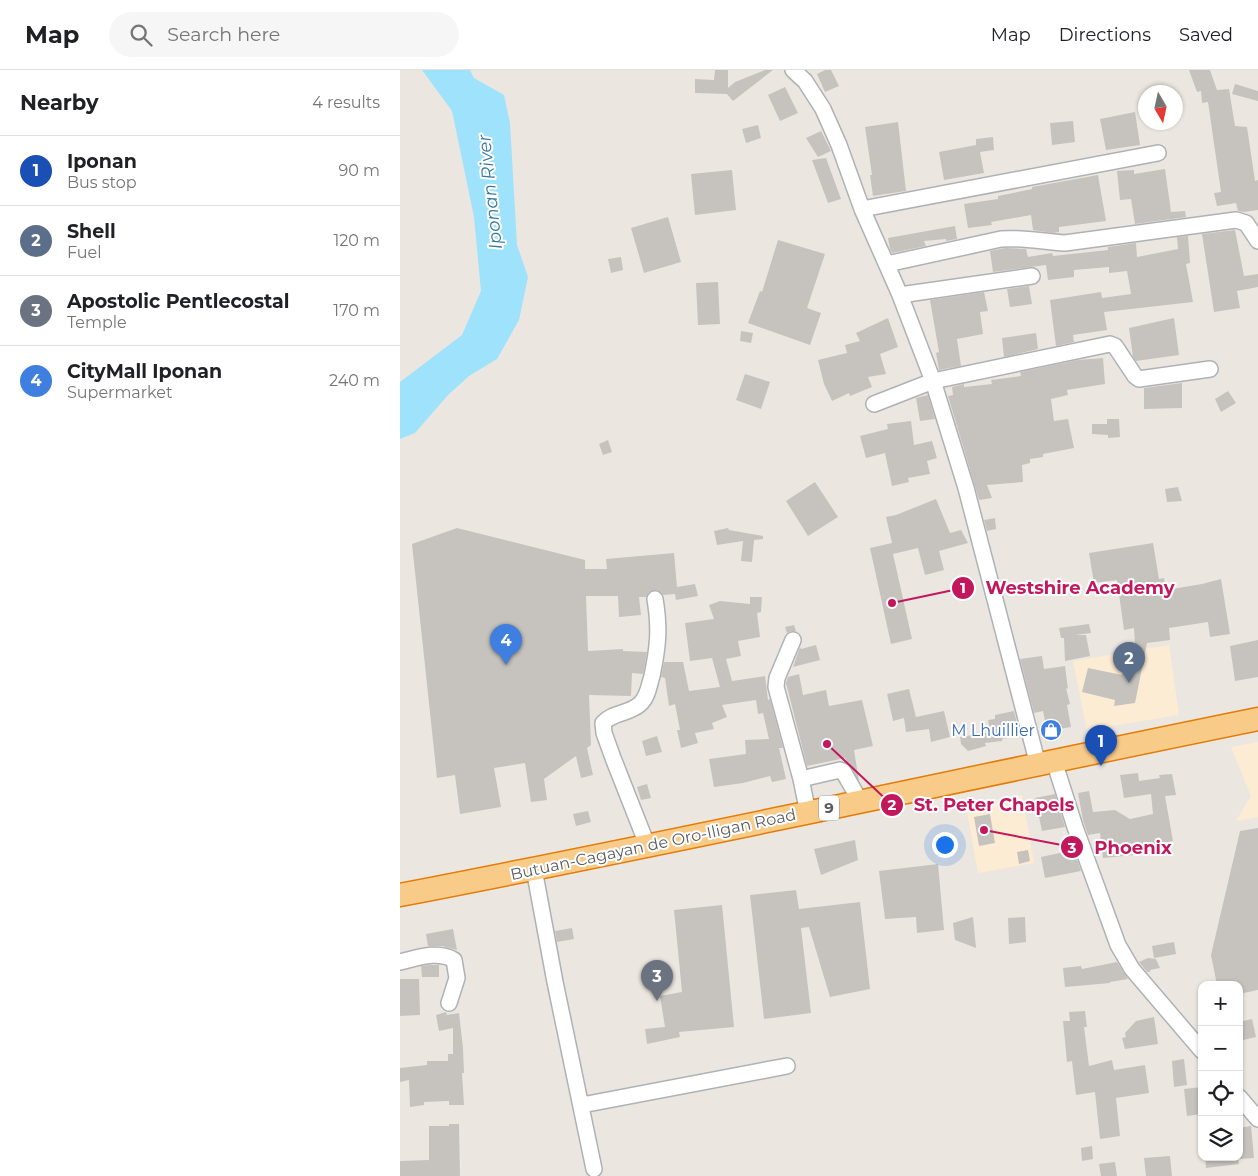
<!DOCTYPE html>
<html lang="en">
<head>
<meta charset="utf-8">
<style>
  :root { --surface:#fff; --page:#f6f6f6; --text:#202124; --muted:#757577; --line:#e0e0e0; --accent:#1a73e8 }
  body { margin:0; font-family:Montserrat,sans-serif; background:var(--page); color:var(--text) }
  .controls { position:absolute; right:15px; bottom:15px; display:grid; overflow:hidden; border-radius:10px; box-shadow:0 1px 4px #0004 }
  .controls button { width:45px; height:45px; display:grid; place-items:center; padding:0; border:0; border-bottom:1px solid var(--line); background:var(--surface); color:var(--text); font:25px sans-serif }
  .compass { position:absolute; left:738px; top:15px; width:45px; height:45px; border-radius:50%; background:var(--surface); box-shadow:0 1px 4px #0004; rotate:171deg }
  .you { position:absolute; left:544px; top:774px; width:18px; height:18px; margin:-12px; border:4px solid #fff; border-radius:50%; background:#1a73e8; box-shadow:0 0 0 8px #1a73e833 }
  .badge { display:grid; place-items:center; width:32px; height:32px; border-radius:50%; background:var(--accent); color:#fff; font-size:16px; font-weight:700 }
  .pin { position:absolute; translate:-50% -41px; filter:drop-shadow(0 1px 2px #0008) }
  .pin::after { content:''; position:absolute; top:26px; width:18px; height:15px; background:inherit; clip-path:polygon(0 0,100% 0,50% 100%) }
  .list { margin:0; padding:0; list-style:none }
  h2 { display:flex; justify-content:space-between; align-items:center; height:65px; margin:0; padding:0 20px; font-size:21px }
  h2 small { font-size:16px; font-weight:400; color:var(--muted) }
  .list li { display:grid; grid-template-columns:32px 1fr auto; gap:15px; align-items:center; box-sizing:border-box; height:70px; padding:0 20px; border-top:1px solid var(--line) }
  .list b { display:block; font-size:19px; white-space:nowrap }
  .list p { margin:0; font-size:16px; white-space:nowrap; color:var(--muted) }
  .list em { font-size:16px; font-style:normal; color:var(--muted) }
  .icon { flex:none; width:28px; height:28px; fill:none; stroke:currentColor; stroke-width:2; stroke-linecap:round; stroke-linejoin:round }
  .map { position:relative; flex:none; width:858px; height:1106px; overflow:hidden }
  header { display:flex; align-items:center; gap:30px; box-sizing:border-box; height:70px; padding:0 25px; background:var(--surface); border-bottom:1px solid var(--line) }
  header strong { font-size:24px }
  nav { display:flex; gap:28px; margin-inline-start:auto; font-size:18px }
  .search { width:350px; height:45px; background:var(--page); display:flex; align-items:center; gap:12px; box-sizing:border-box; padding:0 18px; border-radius:28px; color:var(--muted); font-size:19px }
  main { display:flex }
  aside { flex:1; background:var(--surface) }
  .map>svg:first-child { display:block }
  .commercial { fill:#fcecd4 }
  .water { fill:#9fe2fc }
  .building { fill:#c6c2bd }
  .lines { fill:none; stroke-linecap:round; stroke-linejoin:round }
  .minor-casing { stroke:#aeb2b5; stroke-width:18 }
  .highway-casing { stroke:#e37c08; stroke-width:25 }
  .minor { stroke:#fff; stroke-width:15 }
  .highway { stroke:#f9cb89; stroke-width:22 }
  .labels { text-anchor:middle; stroke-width:4; stroke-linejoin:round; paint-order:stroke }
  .shield { fill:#fff; stroke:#8b8e90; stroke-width:1 }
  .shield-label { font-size:15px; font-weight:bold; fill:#595d60 }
  .shop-label { font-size:16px; fill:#366cbe; stroke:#fff; text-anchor:end }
  .street-label { font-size:16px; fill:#595d60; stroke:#fff }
  .water-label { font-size:18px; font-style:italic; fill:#3a789b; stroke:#fff }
  .leader { fill:none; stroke:#c2185b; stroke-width:2 }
  .callout-dot { fill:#c2185b; stroke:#fff; stroke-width:2 }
  .mark-label { font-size:15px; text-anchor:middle; font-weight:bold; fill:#fff }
  .callout-label { font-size:18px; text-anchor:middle; font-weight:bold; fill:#c2185b; stroke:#fff; stroke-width:4; stroke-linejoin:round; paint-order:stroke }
</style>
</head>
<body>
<header>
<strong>Map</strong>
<div class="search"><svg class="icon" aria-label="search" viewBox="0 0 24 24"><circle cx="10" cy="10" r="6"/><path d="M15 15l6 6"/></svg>Search here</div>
<nav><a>Map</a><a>Directions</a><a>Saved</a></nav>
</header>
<main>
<aside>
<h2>Nearby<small>4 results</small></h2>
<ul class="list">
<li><span class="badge" style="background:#1a4fb4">1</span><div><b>Iponan</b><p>Bus stop</p></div><em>90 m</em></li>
<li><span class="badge" style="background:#5c6f8a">2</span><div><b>Shell</b><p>Fuel</p></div><em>120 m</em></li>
<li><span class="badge" style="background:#6b7280">3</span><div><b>Apostolic Pentlecostal</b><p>Temple</p></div><em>170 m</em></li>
<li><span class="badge" style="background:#3f7fe0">4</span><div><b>CityMall Iponan</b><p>Supermarket</p></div><em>240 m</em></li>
</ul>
</aside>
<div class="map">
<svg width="858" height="1106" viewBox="0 0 858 1106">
  <rect width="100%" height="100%" fill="#ebe7e0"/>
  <path class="commercial" d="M769 575 779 645 687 660 673 591Z
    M858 672V747L836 751 851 726 831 677Z
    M622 725 634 793 578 803 566 736Z"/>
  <path class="water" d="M22 0H70L74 8 104 25 110 53 117 175 128 207 119 250 97 289 69 306 48 325 15 363 0 369V312L62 265 81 221 74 147 52 41Z"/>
  <path class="building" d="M315 0H328V18L335 12 365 0H373L333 31 327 24 295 23V9L314 10Z
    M425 0H431L439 16 425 22 417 4Z
    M789 0H810L817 20 829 19 835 56 847 57 855 111 858 110V140L844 142 838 141 836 133 817 136 814 123 821 122 808 32 802 33 801 21 797 22Z
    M835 14 858 21V31L832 24Z
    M385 17 398 43 380 51 368 25Z
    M735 42 740 75 706 80 700 49Z
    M673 51 675 72 652 75 650 53Z
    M498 52 506 121 473 126 470 105H472L465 57Z
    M358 55 361 68 346 73 342 59Z
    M421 61 431 81 418 87 406 68Z
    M593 67 594 80 580 82 584 103 544 110 539 82 576 75V69Z
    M426 88 441 129 428 133 412 90Z
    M765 99 771 142 785 141 786 147 735 154 731 129 720 130 717 101 734 100V104Z
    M332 100 336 140 295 145 291 104Z
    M698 105 706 151 659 157V162L653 163 633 160 631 145 591 152 592 155 568 158 564 134 598 129V126L632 119V117Z
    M268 147 281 192 244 203 231 158Z
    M555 156 557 169 546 171V169L524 171 526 176 492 183 490 179 488 168Z
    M835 160 844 206 858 204V217L837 221 840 238 814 242 802 164Z
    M788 166 790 193 786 194 793 232 704 242 707 260 673 265 674 272 656 276 650 230 701 222 702 228 731 224 727 201 709 203V197L674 200V207L648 210 646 195 593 202 590 181 605 178 626 179 628 187 652 183 653 186 708 180V177L736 173 737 187 778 179 777 167Z
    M378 170 425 184 407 238 421 243 410 275 348 253 360 221 362 222Z
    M221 187 223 200 211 203 208 189Z
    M318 212 320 254 298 255 296 213Z
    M629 216 632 234 610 237 607 219Z
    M584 222 588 241 580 242 583 264 557 269 561 296 539 300 536 283 539 282 530 230Z
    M488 248 498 277 480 284 486 304 468 307 472 317 450 326 449 323 432 331 424 314 418 290 447 283 445 275 460 271 456 263Z
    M774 248 779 285 736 291 733 287 729 258Z
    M341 261 353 263 351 273 340 271Z
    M636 263 638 279 604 287 602 268Z
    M703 288 705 314 667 320 668 325 651 329 654 351 668 349 674 378 643 384V387L630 389V393L622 395 623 412 587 415 592 428 579 430 548 326 553 325 552 317 564 314V317L592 314 591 310 621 306 620 302 678 290Z
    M345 304 370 312 361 339 336 330Z
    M782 313V338L744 339V318Z
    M828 321 836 333 821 342 815 329Z
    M528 325 535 349 520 351 516 328Z
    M707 349H719L720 367 708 368V365L692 364V354H707Z
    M511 351 514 375 532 371 537 388 527 391 530 404 508 408 509 412 492 416 485 383 466 388 460 366 488 359 487 354Z
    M208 370 212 382 203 385 199 374Z
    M415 412 438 447 408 466 386 431Z
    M778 417 782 431 767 432 765 419Z
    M536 429 550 463 561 460 568 473 539 481 544 500 525 505 518 478 493 484 512 569 491 574 470 478 492 473 486 447 496 445Z
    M595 448 596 459 587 461 584 450Z
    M57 458 185 490V499H207L206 489 274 483 277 517 295 514 298 526 276 530 275 524 263 525 259 521 254 520 249 522 246 527H239L241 545 219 547 218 526H186L188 581 223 579V581L247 582 245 594 243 604 232 603 231 626 189 625 191 675 187 678 193 705 181 708 176 686 144 709 147 730 131 732 125 693 94 698 101 737 60 744 55 705 37 708 12 474Z
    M328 458 329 460 363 466V469L354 470 352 492 341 491 343 471 317 475 314 461Z
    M753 473 759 509 764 508 766 520 802 514 821 509 830 564 810 567 808 552 769 558 770 570 747 573 735 633 714 636 715 630 682 622 688 598 722 605 724 594 736 591 734 558 724 560 717 510 694 513 689 483Z
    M350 527H362L361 542 357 543 360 567 338 571 341 586 326 589 332 611 365 606 368 630 370 629 383 678H379L386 709 372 712 370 706 343 713 314 717 309 689 346 684 345 670 369 669 363 643 358 644 356 630 322 635 327 647 312 653 314 659 295 663 298 673 281 678 277 660H280L275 634 269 636 265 608 261 607 264 592H283L289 621 320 617 312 588 290 591 285 553 314 549 309 535 320 531 350 534Z
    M689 554 691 563 675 565H686L690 586 665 591 664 568H661L659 558Z
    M394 555 396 561H391L387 563 385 557Z
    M858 570V607L835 611 830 576Z
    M416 575 420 590 393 597 400 577 401 579Z
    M642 586 644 599 665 596 668 619 666 618 670 634 667 635 671 657 647 661 643 641 634 643 620 589Z
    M399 604 403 625 426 620 429 636 462 630 473 676 454 680 459 711 445 688 407 696 386 613 388 607Z
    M509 619 516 647 544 641 550 667 531 672 529 659 506 662 504 648 493 651 487 624Z
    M614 641 620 665 602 669V671L585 673 586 676 568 681 561 674 560 667 590 662 588 650 595 649V645Z
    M257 666 262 682 246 686 242 671Z
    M738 703 739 711 760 708 759 705 772 704 776 725 765 726 773 771 743 777 744 784 703 788 700 763 688 765 683 750 678 723 689 721 693 742 715 740 730 749 753 744 751 724 724 728 720 705Z
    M247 714 251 728 241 730 237 717Z
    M655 724 665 757 642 761 635 728Z
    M188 741 191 752 176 756 173 744Z
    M590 744 595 773 579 776 574 747Z
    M858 758V920L839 924V915H817L811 885 840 761Z
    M455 770 458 790 421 805 414 779Z
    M628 780 630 791 619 794 617 782Z
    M674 780 681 801 645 808 641 787Z
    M538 794 544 860 517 863 516 847 485 849 479 801Z
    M396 820 399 839 460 832 470 919 430 927 409 857 401 858 411 943 364 949 350 825Z
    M322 835 334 957 279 962 280 967 247 974 245 959 265 957 260 926 282 922 274 840Z
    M573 847 576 878 555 870 553 853Z
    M625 847 626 872 609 874 608 848Z
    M172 858 174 869 157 872 155 861Z
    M53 859 57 880 42 876H28L26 864Z
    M774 872 776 884 754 888 752 876Z
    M748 888 756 889 760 898 750 900V902H747L739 892Z
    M717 892 728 909 710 912V913L665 917 663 898 681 896 682 899Z
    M29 895H39V907H22L21 896Z
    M0 909H19L20 945 0 946Z
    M685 941 687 957H684L689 996 712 990 714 1000 745 995 749 1023 716 1028 720 1066 700 1069 695 1022 676 1025 672 991 667 992 663 951H670L669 942Z
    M46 942 47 945 59 943 63 978 64 1003H62L64 1035H49V1031L24 1032V1035L10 1037 9 1010 0 1012V998L27 995V991H48V984H53V958L39 961 36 945Z
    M754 947 758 974 725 979 722 968 726 967 725 963 736 951Z
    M852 949 856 967 839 971V952Z
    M784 989 787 1015 774 1017 772 991Z
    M802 1017V1044L787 1046 784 1019Z
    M49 1054H59L60 1106H0V1091L29 1090V1056H49Z
    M851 1056 854 1088 839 1089V1058Z
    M692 1076 693 1089 682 1091 681 1078Z
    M770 1086 772 1106H746L744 1088Z
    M805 1087H838L839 1094 806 1098Z
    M715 1092 717 1106H701L699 1094Z"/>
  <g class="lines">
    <g class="minor-casing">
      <path id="minor" d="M393 0 405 11 423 39 439 75 462 139 500 225 533 311 566 418 638 695
        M462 139 758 83
        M487 194 601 169C623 167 643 172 665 173L836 150 846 153 858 171
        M500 225 632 206
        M474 334 533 311 710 274 715 276 735 306 739 309 810 299
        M393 570 377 608 376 617 401 709 408 743
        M654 691 675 757 718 875 732 899 802 981
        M401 709 440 700 443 701 460 731
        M248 777 213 688 204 663 203 653C213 642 229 644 240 634 248 627 249 615 252 606 258 577 260 559 255 529
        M134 799 155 912 194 1099
        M0 892C17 888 38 880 54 890L57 908 49 933
        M839 1027 858 1049
        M182 1035 387 996"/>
    </g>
    <g class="highway-casing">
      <path id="highway" d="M0 825C287 770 572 707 858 649"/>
    </g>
    <use href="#minor" class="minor"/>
    <use href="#highway" class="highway"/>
  </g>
  <defs>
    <g id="shop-disc" transform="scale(1.125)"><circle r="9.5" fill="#3f7fe0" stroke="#fff"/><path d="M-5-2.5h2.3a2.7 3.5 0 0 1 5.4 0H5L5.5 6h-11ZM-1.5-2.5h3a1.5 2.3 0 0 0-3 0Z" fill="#fff"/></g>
  </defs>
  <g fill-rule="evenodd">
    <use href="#shop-disc" x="651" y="660"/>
  </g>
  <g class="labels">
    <rect class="shield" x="419" y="725.5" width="20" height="25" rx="4"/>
    <g class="shield-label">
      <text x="429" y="743">9</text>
    </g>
    <g class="shop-label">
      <text x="635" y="666">M Lhuillier</text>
    </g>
    <g class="street-label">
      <text transform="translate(253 774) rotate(-12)" y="6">Butuan-Cagayan de Oro-Iligan Road</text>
    </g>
    <g class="water-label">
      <text transform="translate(90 122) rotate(-96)" y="6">Iponan River</text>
    </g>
  </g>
  <path class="leader" d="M492 533L563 518M427 674L492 735M584 760L672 777"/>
  <g class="callout-dot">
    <circle cx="492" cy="533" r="5"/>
    <circle cx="427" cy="674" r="5"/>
    <circle cx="584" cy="760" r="5"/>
    <circle cx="563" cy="518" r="12"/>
    <circle cx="492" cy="735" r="12"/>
    <circle cx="672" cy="777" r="12"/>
  </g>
  <g class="mark-label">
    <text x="563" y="523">1</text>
    <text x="492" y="740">2</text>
    <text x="672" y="783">3</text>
  </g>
  <g class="callout-label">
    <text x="680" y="524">Westshire Academy</text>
    <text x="594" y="741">St. Peter Chapels</text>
    <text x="733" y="784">Phoenix</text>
  </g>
</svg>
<div class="controls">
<button>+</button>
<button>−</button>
<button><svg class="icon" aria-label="locate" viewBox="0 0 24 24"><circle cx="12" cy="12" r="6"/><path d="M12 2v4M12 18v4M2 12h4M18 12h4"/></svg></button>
<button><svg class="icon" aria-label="layers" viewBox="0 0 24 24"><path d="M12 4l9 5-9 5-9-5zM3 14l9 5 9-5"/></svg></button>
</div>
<svg class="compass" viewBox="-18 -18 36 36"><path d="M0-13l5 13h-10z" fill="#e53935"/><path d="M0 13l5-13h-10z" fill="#757577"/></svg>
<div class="you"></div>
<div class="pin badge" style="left:701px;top:696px;background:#1a4fb4">1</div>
<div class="pin badge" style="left:729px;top:613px;background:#5c6f8a">2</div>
<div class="pin badge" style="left:257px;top:931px;background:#6b7280">3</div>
<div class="pin badge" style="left:106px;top:595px;background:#3f7fe0">4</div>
</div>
</main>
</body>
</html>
